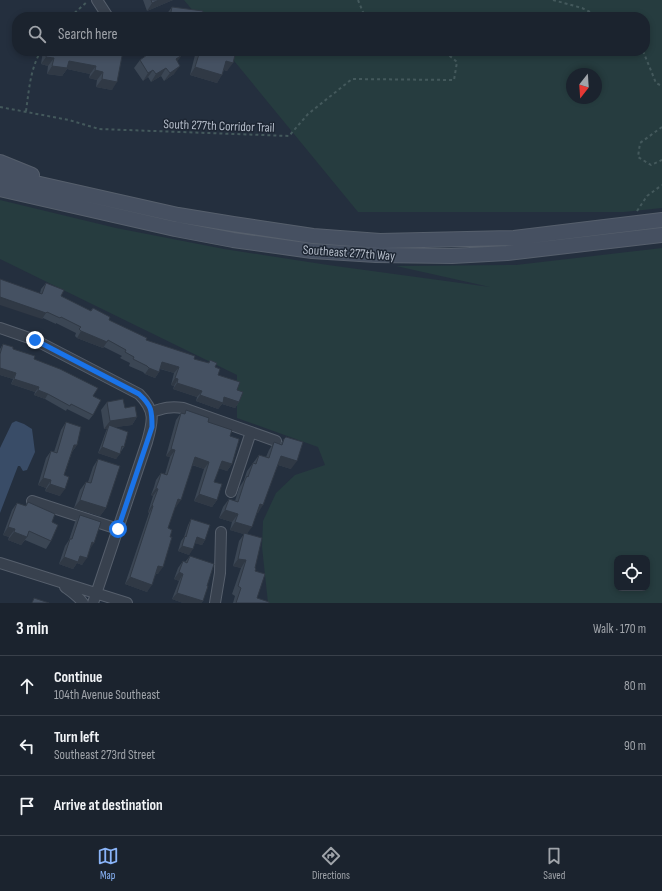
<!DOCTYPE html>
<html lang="en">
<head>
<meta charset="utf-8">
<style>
  :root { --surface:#1b232e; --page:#282f3a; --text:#f1f3f6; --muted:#a0a4aa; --line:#39404a; --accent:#8ab4f8 }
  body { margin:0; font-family:"Sofia Sans Condensed",sans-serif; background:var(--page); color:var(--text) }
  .controls { position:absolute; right:12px; bottom:12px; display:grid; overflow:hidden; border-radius:8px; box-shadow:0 2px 6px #0003 }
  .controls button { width:36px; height:36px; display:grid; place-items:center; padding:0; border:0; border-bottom:1px solid var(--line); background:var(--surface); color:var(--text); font:20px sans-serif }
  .compass { position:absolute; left:566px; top:68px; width:36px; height:36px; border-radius:50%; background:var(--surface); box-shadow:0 2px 6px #0003; rotate:197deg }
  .stop { position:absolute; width:12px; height:12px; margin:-9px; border:3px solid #1a73e8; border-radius:50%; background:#fff }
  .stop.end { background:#1a73e8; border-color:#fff; box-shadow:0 1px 4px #0008 }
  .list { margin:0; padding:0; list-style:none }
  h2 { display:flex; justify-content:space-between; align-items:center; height:52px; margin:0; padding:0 16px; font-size:17px }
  h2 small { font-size:13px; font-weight:400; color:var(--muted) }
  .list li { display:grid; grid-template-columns:26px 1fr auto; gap:12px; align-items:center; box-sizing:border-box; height:60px; padding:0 16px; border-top:1px solid var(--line) }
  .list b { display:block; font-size:15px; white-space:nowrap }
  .list p { margin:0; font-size:13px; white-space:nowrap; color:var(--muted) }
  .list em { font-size:13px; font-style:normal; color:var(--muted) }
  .icon { flex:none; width:22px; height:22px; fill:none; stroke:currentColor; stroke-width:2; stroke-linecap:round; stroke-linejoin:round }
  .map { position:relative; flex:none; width:662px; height:603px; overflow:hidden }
  .search { position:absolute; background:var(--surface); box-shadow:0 2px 6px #0003; left:12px; right:12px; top:12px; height:44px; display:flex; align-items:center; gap:10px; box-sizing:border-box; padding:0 14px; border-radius:16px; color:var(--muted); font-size:15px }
  .sheet { height:232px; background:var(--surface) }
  nav { display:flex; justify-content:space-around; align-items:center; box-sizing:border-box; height:56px; border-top:1px solid var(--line); background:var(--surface); font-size:11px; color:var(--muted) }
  nav a { display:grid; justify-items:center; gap:2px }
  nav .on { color:var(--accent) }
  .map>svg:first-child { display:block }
  .green { fill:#263c3f; fill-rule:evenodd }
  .water { fill:#394c67 }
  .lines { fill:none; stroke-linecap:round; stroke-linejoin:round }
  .minor-casing { stroke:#565f6c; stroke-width:12 }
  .secondary-casing { stroke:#565f6c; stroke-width:16 }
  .path { stroke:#44595c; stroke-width:2; stroke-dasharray:3 3; stroke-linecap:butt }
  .minor { stroke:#38414e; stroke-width:10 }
  .secondary { stroke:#465061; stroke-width:14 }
  .wall { fill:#3b4654 }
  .shaded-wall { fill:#303945 }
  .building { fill:#455162; stroke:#303945 }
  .route { stroke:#1a73e8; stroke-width:5 }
  .labels { text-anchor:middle; stroke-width:3; stroke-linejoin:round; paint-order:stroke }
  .street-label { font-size:13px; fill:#b4bcc9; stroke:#1d2633 }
</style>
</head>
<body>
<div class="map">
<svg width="662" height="603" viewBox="0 0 662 603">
  <rect width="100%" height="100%" fill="#242f3e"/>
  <path class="green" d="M184 0H662V208L624 212H358L226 51H645V17H198ZM572 74H596V98H572Z
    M0 200 116 228 224 249 328 265 490 287 396 266 516 265 662 248V603H268L262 547 263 521 276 493 295 475 325 465 318 447 237 418V375L0 259ZM617 558H647V588H617Z"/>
  <path class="water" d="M16 421 24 424 32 429 35 452 27 470 23 471 20 466H18L0 513V448L12 423Z"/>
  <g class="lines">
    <g class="minor-casing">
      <path id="minor" d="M97 0 108 17
        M0 328 35 340 139 394C156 411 153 421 147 442L93 603
        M152 412C163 408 171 406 183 408L276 441
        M231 492 251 432
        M32 501 118 529
        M0 563 127 603
        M65 587C72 592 78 596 83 603
        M215 603 220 573 221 532"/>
    </g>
    <g class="secondary-casing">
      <path id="secondary" d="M0 162 32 175
        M0 175 178 215 233 224 313 236 380 241 514 238 662 220
        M0 189 175 229 233 240 312 251 376 255 452 256 507 253 662 235"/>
    </g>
    <path class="path" d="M358 0 365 17
      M553 0 582 8 600 17
      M70 17 87 2
      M643 51 656 83 662 86
      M0 107 69 120 99 129 289 136 308 114 352 79 454 80 457 62 444 51
      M26 111C29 91 30 69 41 51
      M662 127 640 143 638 157 651 165 662 160
      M637 211 647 196 662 185"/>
    <use href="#minor" class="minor"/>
    <use href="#secondary" class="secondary"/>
  </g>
  <path class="wall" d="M143 0H173L147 11Z
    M172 7 202 17H166V15Z
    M43 51H123L112 90 96 87 97 80 89 78 90 74 67 69 62 76 47 74 48 66 41 64Z
    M148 51H179L182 55 177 61 174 74 164 81 161 76 151 82 148 77 143 81 134 68 140 60 144 57Z
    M196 51H236L227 71 224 70 217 83 190 75Z
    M46 283 61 296 90 311 93 308 109 320 146 340 194 359 208 363 210 360 215 367 218 375 237 390 239 402 235 408 222 404 218 409 196 401 197 397 173 389 174 386 171 385 174 373 160 369 159 372 155 378 145 374 143 372 129 366 130 363 120 358 122 356 104 347 103 348 77 338 75 336 76 333 56 323V324L43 318 42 319 40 293 41 289Z
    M3 344 34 359 93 396V415L89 420 67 409 66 411 45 399 34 395 35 392 11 384 13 379 0 375V349Z
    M107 402 125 408 137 417 132 425 115 427 124 447 116 459 98 453 106 431 107 429H104L101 410Z
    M186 410 208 422 230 436 232 464 227 471 219 468 214 482 217 500 212 507 194 501 204 469 192 465 176 507H175L168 528 158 574H156L147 592 125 584 149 513 148 512 153 496 151 495 154 487 156 480 161 473 165 474 170 457 166 456 176 420 181 413 184 414Z
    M66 422 77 445 72 452 64 475 60 496 45 491 46 488 38 485 46 458 51 451 54 452 61 430Z
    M284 439 291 469 278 465 258 513H257L247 534 255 571 257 598 269 603H233L235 596 232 594 241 568 233 566 239 541 244 534 230 530 232 522 219 518 223 507 229 499 235 501 239 488 244 480 247 471 259 455 266 457 269 450 274 442 280 444Z
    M98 459 106 508 100 516 74 508 80 490 86 482H88L93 467Z
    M28 502 52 522 51 541 46 549 25 540 21 545 8 540 9 537 3 535 12 510 17 503 25 506Z
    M80 515 90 549 82 565 77 563 73 569 59 564 65 546 69 540 75 522Z
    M191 519 205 540 202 545 195 543 189 555 178 551 181 541 184 537 188 525Z
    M190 556 207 586 203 601 201 603H183L172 599 179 581 174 579 178 568 183 561 185 562Z"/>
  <path class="shaded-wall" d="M159 0H173L147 11 152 3Z
    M182 55 176 63V59Z
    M46 57 54 58 48 66 41 64Z
    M69 61 96 66 90 74 67 69 62 76 47 74 52 66Z
    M226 61 233 63 227 71 221 69Z
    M180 66 174 74 164 81 170 73Z
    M195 67 222 75 217 83 190 75Z
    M166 68 161 76 151 82 156 74Z
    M95 70 103 72 97 80 89 78Z
    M153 70 148 77 143 81 148 73Z
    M102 79 117 82 112 90 96 87Z
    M0 297 46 313 42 319 0 305Z
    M81 331 107 342 103 348 77 338Z
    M162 362 179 367 174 373 158 368Z
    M0 368 16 373 13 379 0 375Z
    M149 368 159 372 155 378 145 374Z
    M175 378 178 379 174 386 171 385Z
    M14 379 39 387 35 392 11 384Z
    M177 383 202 391 197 397 173 389Z
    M38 390 48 394 45 399 34 395Z
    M200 395 224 397 239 402 235 408 222 404 218 409 196 401Z
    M137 417 132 425 108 428 109 425 107 429H104L110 421Z
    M74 445H77L72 452Z
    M102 447 120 454 116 459 98 453Z
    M171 449 175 450 170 457 166 456Z
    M281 456 297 461 291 469 275 464Z
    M195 457 209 462 204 469 190 464Z
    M222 461 232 464 227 471 217 468Z
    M43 478 51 480 46 488 38 485Z
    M50 484 65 489 60 496 45 491Z
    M156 488 158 489 153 496 151 495Z
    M199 494 217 500 212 507 194 501Z
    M178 499 181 500 176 507 173 506Z
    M80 500 106 508 100 516 74 508Z
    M260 504 263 505 258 513 254 512Z
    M152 505 153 506 149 513 148 512Z
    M225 510 238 514 232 522 219 518Z
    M235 522 252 527 246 535 230 530Z
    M8 527 15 529 9 537 3 535Z
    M14 532 27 537 21 545 8 540Z
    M197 537 205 540 202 545 193 543Z
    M92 542 94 543 90 549Z
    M182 546 193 549 189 555 178 551Z
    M80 556 87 558 82 565 77 563 73 569 59 564 64 557Z
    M238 559 246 560 241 568 233 566Z
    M158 566 163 567 158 574 153 573Z
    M179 572 183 574 179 581 174 579Z
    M130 577 152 585 147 592 125 584Z
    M177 593 203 601 201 603H183L172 599Z"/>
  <path class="building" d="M151 0H159L152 3Z
    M172 7 203 11 202 17H170Z
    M47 51H123L117 82 102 79 103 72 95 70 96 66 69 61 67 68 52 66 54 58 46 57Z
    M151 51H179L182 55 176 59 180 66 170 73 166 68 156 74 153 70 148 73 140 60 151 52Z
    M200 51H236L233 63 226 61 222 75 195 67Z
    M0 279 42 294 46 283 64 290 61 296 91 311 93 308 110 317 109 320 147 338 146 340 195 356 194 359 209 363 210 360 217 363 215 367 220 369 218 375 240 382 237 390 243 392 239 402 224 397 223 403 200 395 202 391 177 383 178 379 175 378 179 367 162 362 159 372 149 368 147 366 133 359 134 357 125 352 126 350 108 340 107 342 81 331 79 329 81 327 61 317 60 318 47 312 46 313 0 297Z
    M3 344 13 347V349L35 356 34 359 60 369 98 388 93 396 101 400 93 415 71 404 70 406 48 394 38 390 39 387 14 379 16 373 0 368V354Z
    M123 399 125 408 135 406 137 417 110 421 107 402Z
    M186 410 209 418 208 422 232 430 230 436 239 439V440L232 464 222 461 214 482 222 484 217 500 199 494 209 462 195 457 181 500 178 499 168 528 172 530 170 537H172L163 567 158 566 152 585 130 577 153 506 152 505 158 489 156 488 159 480 161 473 167 475 175 450 171 449 177 427 181 413 185 414Z
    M66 422 81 427 77 445H74L64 475 69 477 65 489 50 484 51 480 43 478 51 451 57 453Z
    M109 425 128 432 124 447 122 446 120 454 102 447Z
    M286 437 303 442 297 461 281 456 263 505 260 504 252 527 235 522 238 514 225 510 229 499 238 502 245 480 247 476 248 477 253 463 256 464 259 455 269 458 274 442 282 445 284 439Z
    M98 459 120 466 106 508 80 500 86 482 91 483Z
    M28 502 55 514 52 522 58 525 51 541 29 531 27 537 14 532 15 529 8 527 17 503 26 506Z
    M80 515 101 522 94 543 92 542 87 558 80 556 78 562 64 557 70 539H72Z
    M191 519 210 525 205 540 197 537 193 549 182 546 185 536 186 537Z
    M244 533 262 538 255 568 256 569 255 571 265 574 257 598 269 602V603H236L241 588 238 586 246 560 238 559Z
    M190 556 214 564 207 586H208L203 601 177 593 183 574 179 572 183 561 187 563Z
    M34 598 49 603H32Z"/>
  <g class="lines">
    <path class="route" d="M35 340 139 394C152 406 152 411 152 427L118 529"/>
  </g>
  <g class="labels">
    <g class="street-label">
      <text transform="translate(219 125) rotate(2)" y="5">South 277th Corridor Trail</text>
      <text transform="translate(349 252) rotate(4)" y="5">Southeast 277th Way</text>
    </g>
  </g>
</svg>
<div class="controls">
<button><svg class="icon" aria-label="locate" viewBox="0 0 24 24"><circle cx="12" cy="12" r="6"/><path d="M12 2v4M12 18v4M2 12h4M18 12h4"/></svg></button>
</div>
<svg class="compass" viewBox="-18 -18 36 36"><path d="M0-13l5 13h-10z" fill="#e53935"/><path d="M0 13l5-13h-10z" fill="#a0a4aa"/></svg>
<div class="stop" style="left:118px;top:529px"></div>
<div class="stop end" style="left:35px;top:340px"></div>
<div class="search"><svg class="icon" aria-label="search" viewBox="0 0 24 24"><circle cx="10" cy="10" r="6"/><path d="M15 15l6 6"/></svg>Search here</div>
</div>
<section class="sheet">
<h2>3 min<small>Walk · 170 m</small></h2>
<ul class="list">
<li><svg class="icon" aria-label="ahead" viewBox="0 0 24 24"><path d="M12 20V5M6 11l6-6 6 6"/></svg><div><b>Continue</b><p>104th Avenue Southeast</p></div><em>80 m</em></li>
<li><svg class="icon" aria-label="left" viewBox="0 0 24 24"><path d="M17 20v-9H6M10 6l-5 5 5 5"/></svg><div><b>Turn left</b><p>Southeast 273rd Street</p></div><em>90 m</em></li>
<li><svg class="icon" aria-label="arrive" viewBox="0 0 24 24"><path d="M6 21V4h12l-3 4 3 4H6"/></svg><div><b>Arrive at destination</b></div></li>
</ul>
</section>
<nav>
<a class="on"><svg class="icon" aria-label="map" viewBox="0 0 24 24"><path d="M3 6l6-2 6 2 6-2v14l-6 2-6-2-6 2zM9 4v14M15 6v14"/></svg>Map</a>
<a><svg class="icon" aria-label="directions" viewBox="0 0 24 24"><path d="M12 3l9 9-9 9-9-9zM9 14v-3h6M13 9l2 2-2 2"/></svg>Directions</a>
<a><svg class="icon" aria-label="saved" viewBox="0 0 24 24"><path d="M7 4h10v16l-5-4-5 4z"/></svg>Saved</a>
</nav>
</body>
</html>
